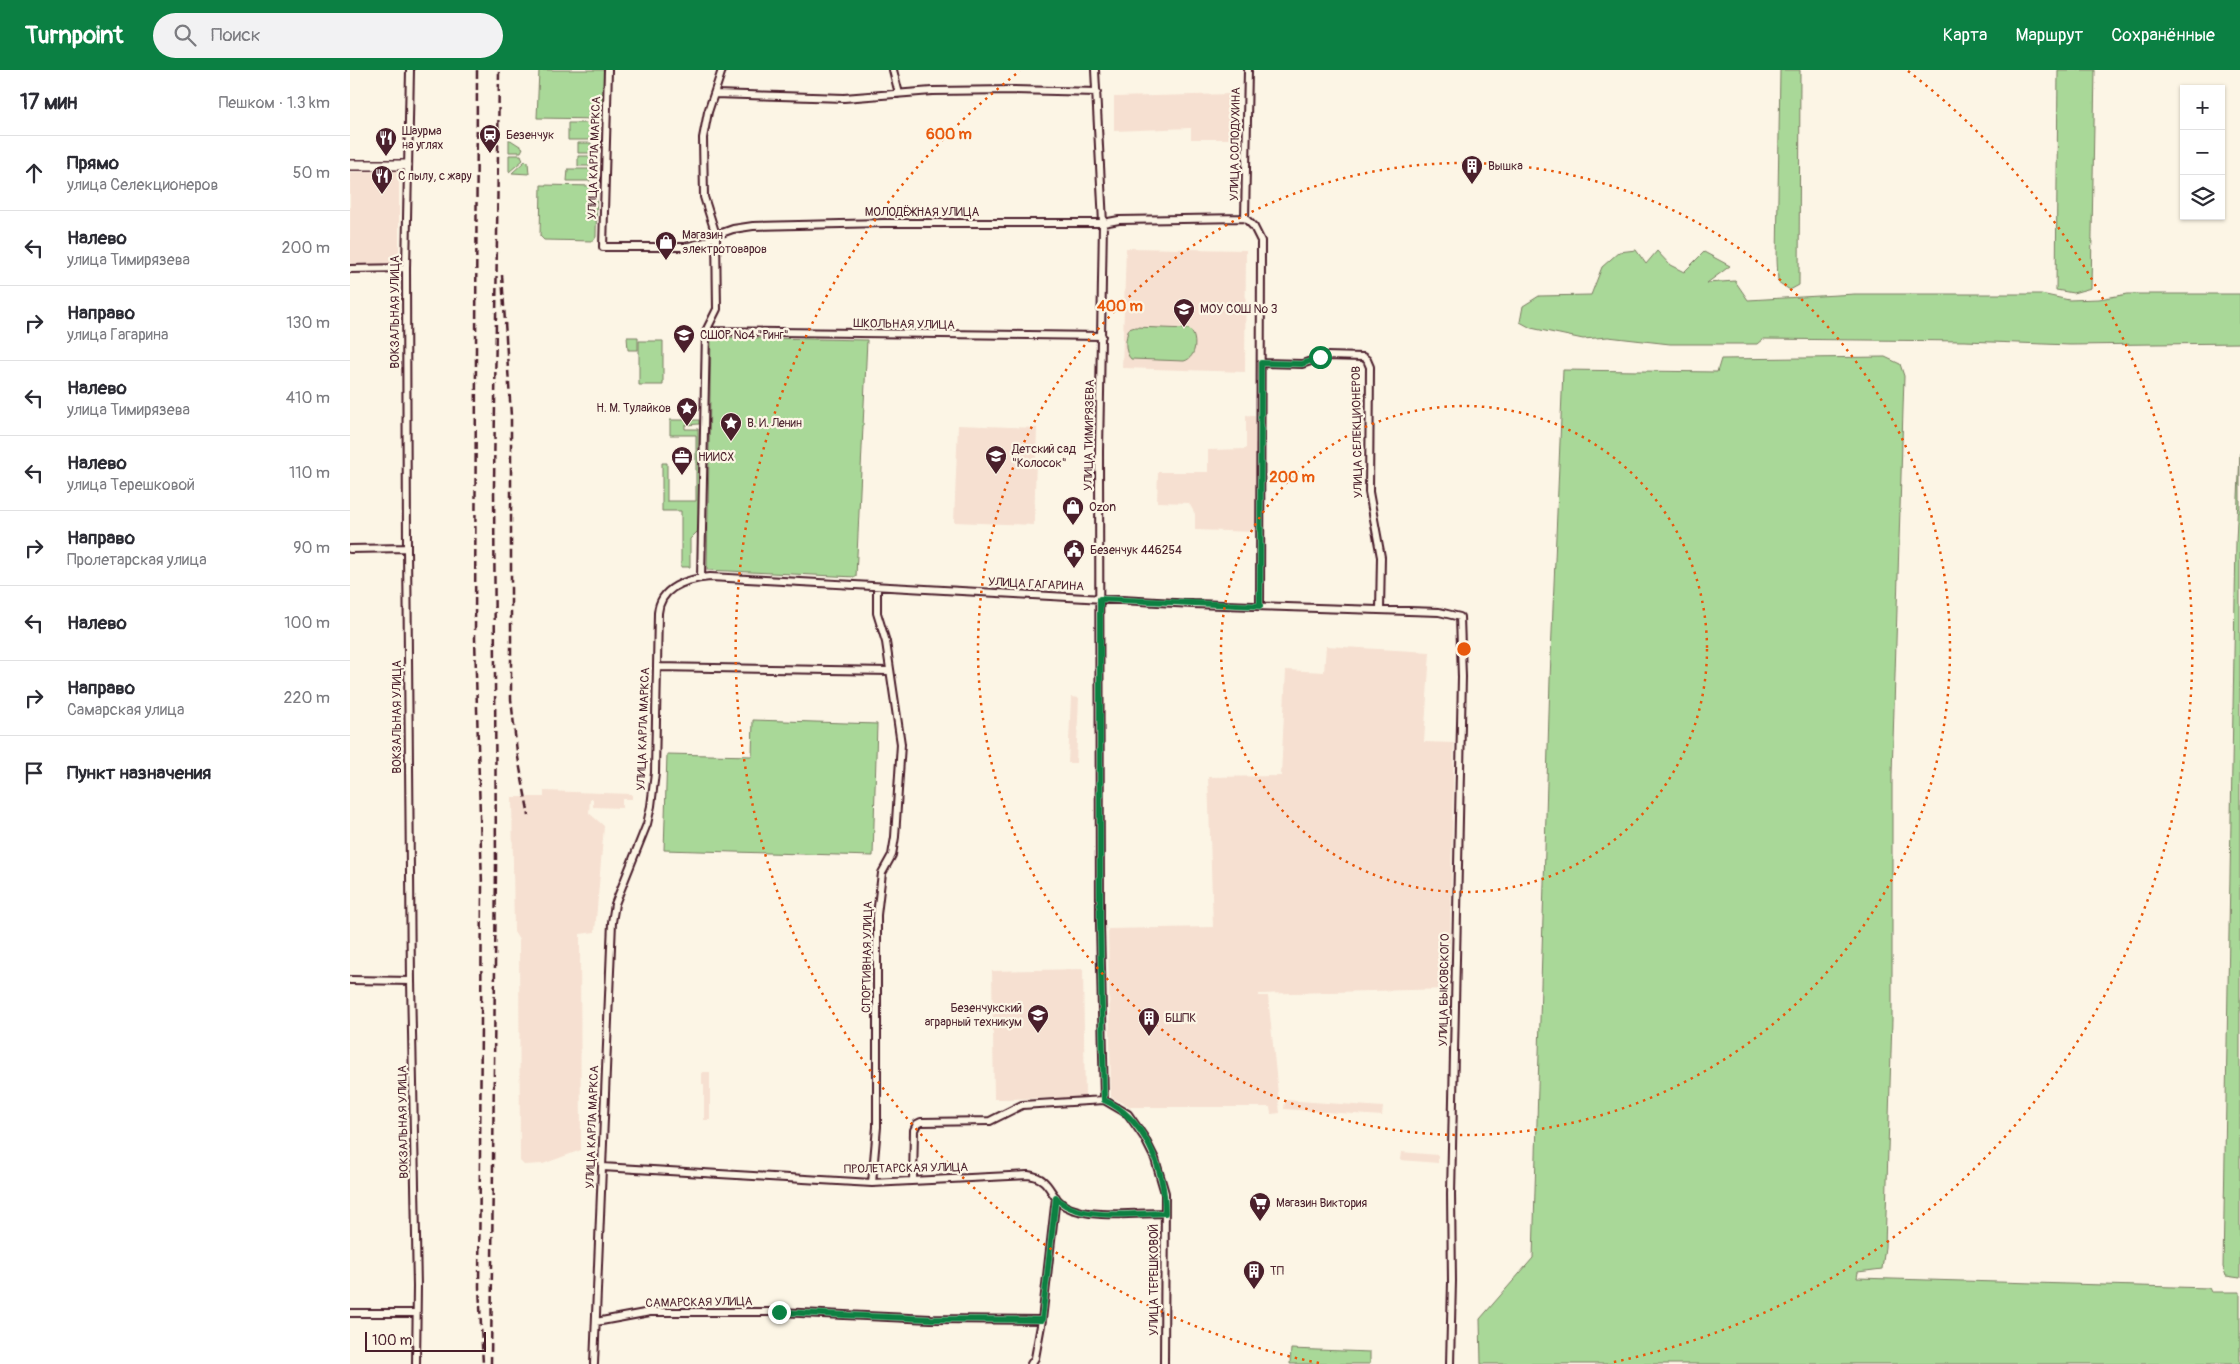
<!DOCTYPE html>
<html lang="ru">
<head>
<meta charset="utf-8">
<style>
  :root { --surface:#fff; --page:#f2f2f3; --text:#2b2b33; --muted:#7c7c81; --line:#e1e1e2; --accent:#0b8043 }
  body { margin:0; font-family:Pangolin,sans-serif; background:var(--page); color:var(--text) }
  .controls { position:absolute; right:15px; top:15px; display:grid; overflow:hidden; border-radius:0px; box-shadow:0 1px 4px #0004 }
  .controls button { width:45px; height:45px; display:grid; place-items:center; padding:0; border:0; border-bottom:1px solid var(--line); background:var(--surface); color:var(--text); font:25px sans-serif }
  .scale { position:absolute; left:15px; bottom:12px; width:121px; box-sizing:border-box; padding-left:5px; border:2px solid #4a1f2b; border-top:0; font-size:14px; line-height:18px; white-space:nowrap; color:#4a1f2b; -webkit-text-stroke:4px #fcf5e5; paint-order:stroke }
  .stop { position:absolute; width:15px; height:15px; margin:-11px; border:4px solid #0b8043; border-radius:50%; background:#fff }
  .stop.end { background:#0b8043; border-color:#fff; box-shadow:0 1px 5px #0008 }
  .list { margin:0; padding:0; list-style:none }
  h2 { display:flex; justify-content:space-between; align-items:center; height:65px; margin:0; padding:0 20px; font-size:21px }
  h2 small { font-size:16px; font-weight:400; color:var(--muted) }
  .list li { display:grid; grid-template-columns:32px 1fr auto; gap:15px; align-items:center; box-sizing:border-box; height:75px; padding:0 20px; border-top:1px solid var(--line) }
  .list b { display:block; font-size:19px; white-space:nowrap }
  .list p { margin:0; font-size:16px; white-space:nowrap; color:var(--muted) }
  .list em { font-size:16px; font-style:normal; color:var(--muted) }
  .icon { flex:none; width:28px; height:28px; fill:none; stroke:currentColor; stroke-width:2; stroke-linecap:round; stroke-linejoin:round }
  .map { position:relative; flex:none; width:1890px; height:1294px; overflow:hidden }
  header { display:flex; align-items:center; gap:30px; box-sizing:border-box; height:70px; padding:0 25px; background:var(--accent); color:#fff }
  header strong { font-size:24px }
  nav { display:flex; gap:28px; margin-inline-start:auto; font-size:18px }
  .search { width:350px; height:45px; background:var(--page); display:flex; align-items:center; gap:12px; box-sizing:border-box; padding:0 18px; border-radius:28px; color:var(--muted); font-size:19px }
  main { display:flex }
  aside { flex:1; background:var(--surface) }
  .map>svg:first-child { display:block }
  .built { fill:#f6e0d1 }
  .green { fill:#a9d898; stroke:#7a7c62 }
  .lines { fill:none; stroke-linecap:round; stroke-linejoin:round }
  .street-casing { stroke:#4a1f2b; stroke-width:10 }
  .secondary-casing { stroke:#4a1f2b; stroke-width:12 }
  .street { stroke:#fcf5e5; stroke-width:6 }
  .secondary { stroke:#fcf5e5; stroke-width:9 }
  .rail { stroke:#4a1f2b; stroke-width:2.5; stroke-dasharray:8 4; stroke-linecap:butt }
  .route { stroke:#0b8043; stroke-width:6 }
  .ring { fill:none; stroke:#e8590c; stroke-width:2.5; stroke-dasharray:2.5 5 }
  .labels { text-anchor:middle; stroke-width:4.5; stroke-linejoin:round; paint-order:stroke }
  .poi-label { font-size:12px; fill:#4a1f2b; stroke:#fcf5e5; text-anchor:start }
  .street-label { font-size:12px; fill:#4a1f2b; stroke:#fcf5e5 }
  .centre { fill:#e8590c; stroke:#fcf5e5; stroke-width:2.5 }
  .ring-label { font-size:15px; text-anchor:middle; font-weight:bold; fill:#e8590c; stroke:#fcf5e5; stroke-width:4.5; stroke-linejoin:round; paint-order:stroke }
</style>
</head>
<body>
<header>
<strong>Turnpoint</strong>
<div class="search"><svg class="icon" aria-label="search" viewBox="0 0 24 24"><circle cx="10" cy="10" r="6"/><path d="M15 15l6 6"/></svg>Поиск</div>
<nav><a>Карта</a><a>Маршрут</a><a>Сохранённые</a></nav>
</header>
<main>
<aside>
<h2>17 мин<small>Пешком · 1.3 km</small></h2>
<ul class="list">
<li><svg class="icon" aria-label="ahead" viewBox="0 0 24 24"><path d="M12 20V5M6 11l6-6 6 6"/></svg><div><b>Прямо</b><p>улица Селекционеров</p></div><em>50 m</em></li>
<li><svg class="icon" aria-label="left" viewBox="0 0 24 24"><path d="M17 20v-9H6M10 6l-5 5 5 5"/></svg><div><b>Налево</b><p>улица Тимирязева</p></div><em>200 m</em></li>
<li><svg class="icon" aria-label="right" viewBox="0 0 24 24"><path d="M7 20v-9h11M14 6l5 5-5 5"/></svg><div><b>Направо</b><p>улица Гагарина</p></div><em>130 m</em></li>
<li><svg class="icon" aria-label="left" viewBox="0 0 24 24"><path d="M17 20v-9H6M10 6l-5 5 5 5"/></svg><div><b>Налево</b><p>улица Тимирязева</p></div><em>410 m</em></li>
<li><svg class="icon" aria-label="left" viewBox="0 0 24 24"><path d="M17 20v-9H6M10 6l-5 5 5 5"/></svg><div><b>Налево</b><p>улица Терешковой</p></div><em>110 m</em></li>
<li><svg class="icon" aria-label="right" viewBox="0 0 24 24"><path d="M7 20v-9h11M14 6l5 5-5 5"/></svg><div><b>Направо</b><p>Пролетарская улица</p></div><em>90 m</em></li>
<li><svg class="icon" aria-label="left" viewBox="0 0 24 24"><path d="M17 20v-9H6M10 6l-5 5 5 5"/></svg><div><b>Налево</b></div><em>100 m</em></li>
<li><svg class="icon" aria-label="right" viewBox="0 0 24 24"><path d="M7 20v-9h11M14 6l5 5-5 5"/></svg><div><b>Направо</b><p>Самарская улица</p></div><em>220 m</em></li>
<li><svg class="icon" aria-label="arrive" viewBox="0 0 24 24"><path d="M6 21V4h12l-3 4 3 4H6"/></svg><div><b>Пункт назначения</b></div></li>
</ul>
</aside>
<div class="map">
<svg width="1890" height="1294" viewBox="0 0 1890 1294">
  <rect width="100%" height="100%" fill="#fcf5e5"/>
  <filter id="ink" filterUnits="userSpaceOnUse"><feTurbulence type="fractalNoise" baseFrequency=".02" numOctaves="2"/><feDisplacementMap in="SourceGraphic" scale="10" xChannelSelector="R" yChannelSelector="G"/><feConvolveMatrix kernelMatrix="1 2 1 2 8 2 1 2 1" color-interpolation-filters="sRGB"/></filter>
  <g filter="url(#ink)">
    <path class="built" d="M882 24 883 69H841V58L764 61V27Z
      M49 100V195L0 196V102Z
      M776 178 896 180 895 302 772 298Z
      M896 345 905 346V374H908L906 462 845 460V444L839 433 807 432 808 402H858V380L896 379Z
      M608 355 687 358 684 455 604 452Z
      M976 576 1080 582 1074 672 1104 673 1099 919 909 924V926H918L930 1043 921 1044 920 1037H781L761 1027 758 859 863 857 858 707 931 706 936 600 974 602Z
      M721 627 729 628 726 693H718Z
      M194 721 282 724V729H272V738L243 737V729H240L239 743 254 756 245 862 230 864 231 1080 193 1094 174 1095 170 1091 169 870 164 862 162 727H194Z
      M733 899 735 1028 644 1029 642 901Z
      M352 1002H360V1050H354V1014H352Z
      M935 1030 1033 1037 1032 1046 934 1039Z
      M1051 1082 1088 1085V1093L1050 1090Z"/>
    <path class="green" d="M189 0H254L253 49 187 48Z
      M1430 0H1450L1449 215 1440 220 1428 212 1427 189Z
      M1708 0H1745L1741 218 1723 223 1706 220Z
      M218 53H241V70H218Z
      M159 69 173 78 171 82H159Z
      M228 73H241V83H228Z
      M159 85H171L173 90 159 102Z
      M228 86H241L240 96H228Z
      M175 91 178 92 179 104 162 103Z
      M218 99H241L240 111H217Z
      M191 115 247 116 246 167 243 171 194 170 190 166Z
      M1286 180 1296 194 1307 181 1320 195 1334 202 1354 182 1380 196 1357 213 1385 211 1398 230 1505 224H1691L1719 230 1749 229 1778 224H1890V273L1720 275 1615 271 1413 269 1407 274H1320L1258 267 1233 269 1181 258 1170 252 1173 236 1189 226 1241 225 1252 197 1269 182Z
      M785 257 839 259C848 266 847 288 834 291L781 289C774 282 775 268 779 259Z
      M277 267H288V280H278Z
      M361 267 517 270 506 507 357 500Z
      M289 271H313V315H289Z
      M1535 287 1550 294 1554 306 1542 705V950L1535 1177 1532 1199 1508 1202 1507 1208 1859 1218 1861 1222H1890V1294H1131L1130 1249 1183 1188 1200 609 1213 300 1367 302 1371 289Z
      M320 350H349V354L335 355V359H348L349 460 340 469V497H331V441H312V393H317V431H346V365H320Z
      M1890 383V1208L1876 1206 1873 1197 1886 472Z
      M403 650 527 654 523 786 314 780 317 684 402 686Z
      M941 1279 1020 1282V1294H940Z"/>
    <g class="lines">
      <g class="street-casing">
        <path id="street" d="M60 0 56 198 57 478 61 911 67 1217 66 1294
          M258 0 253 177H335L355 172 366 165 383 159 403 156 533 153H753L769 150 895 148
          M543 0 549 24
          M745 0 753 153 749 381 750 854 754 1030
          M365 24 494 28 582 21 664 20 747 22
          M895 148 904 157 911 171 910 536
          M895 148 898 0
          M0 199 56 198
          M356 261 752 266
          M911 293 952 294 976 286 1013 287 1017 290 1020 297 1019 422 1031 487 1030 540
          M0 479 57 478
          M351 508 356 261 367 239 366 165 354 127 353 68 358 42 372 0
          M307 597 540 601
          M0 910 61 911
          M252 1097 522 1113 678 1105C702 1108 698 1126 715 1136 738 1149 788 1143 815 1143
          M563 1110 564 1060 567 1054 571 1052 640 1051 672 1035 754 1030 778 1044 794 1067 805 1089 815 1123 814 1294
          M522 1113 527 1057V845L532 803 542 785 545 767 551 674 536 572 527 543V517
          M0 1243H66
          M246 1252 300 1242H429L581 1249 692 1250
          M244 1294 262 852 265 834 297 754 301 736 305 703 308 543C310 517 337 509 360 507L843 534 1089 542 1110 547 1112 607 1101 1124 1102 1211 1100 1294
          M681 1294 685 1288 692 1250 706 1127"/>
      </g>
      <g class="secondary-casing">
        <path id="secondary" d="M0 95H57"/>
      </g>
      <use href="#street" class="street"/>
      <use href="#secondary" class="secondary"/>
      <path class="rail" d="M127 0 125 568 132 816 129 1217 133 1294
        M152 205 161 346V629L167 682 179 746
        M141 1294 146 796 144 415 149 0"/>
    </g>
  </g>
  <g class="lines" filter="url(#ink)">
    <path class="route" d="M429 1242 581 1249 692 1250 706 1127C724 1152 787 1143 815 1143 815 1099 795 1048 754 1030L750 854V529L910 536 911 293 952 294 970 287"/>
  </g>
  <g class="ring">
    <circle cx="1114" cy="579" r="243"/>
    <circle cx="1114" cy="579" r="486"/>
    <path d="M969 1293A729 729 0 0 1 670 1M1558 1A729 729 0 0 1 1259 1293"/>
  </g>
  <defs>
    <g id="station-pin" transform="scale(1.125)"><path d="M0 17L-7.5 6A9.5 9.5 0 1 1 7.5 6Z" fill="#4a1f2b" stroke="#fcf5e5"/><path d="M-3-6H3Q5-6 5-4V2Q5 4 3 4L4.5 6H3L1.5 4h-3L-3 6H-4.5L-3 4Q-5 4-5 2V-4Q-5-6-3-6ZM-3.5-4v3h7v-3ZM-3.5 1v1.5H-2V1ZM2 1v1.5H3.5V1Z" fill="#fff"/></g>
    <g id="restaurant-pin" transform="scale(1.125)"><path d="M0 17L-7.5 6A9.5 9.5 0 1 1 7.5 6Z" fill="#4a1f2b" stroke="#fcf5e5"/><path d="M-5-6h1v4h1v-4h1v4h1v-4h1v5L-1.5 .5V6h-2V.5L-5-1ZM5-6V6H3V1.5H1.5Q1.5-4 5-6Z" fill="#fff"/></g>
    <g id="building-pin" transform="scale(1.125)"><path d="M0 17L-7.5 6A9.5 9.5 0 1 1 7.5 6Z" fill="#4a1f2b" stroke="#fcf5e5"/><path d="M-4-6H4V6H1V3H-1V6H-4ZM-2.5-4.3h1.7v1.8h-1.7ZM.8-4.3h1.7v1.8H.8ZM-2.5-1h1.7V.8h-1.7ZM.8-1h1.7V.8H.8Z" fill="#fff"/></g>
    <g id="shop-pin" transform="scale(1.125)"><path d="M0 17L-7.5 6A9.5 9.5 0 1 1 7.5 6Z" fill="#4a1f2b" stroke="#fcf5e5"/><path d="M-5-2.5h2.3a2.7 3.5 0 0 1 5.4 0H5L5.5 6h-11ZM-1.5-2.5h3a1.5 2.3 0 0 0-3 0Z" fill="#fff"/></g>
    <g id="school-pin" transform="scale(1.125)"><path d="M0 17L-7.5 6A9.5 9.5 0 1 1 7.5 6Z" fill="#4a1f2b" stroke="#fcf5e5"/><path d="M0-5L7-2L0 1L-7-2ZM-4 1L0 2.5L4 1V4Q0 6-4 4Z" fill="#fff"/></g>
    <g id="sight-pin" transform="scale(1.125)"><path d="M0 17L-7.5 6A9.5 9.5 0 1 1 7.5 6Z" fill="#4a1f2b" stroke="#fcf5e5"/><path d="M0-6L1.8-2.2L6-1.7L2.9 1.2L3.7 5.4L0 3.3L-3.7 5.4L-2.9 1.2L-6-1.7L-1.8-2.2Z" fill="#fff"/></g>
    <g id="office-pin" transform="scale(1.125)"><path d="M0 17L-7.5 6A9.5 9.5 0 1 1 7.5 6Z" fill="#4a1f2b" stroke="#fcf5e5"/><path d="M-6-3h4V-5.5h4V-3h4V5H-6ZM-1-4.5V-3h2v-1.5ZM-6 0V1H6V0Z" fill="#fff"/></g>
    <g id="civic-pin" transform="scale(1.125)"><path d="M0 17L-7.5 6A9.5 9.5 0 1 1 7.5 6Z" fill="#4a1f2b" stroke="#fcf5e5"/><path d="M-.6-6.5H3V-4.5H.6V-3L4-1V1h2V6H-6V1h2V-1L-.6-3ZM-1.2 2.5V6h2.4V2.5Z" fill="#fff"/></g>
    <g id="university-pin" transform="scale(1.125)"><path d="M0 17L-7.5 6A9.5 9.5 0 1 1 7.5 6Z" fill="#4a1f2b" stroke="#fcf5e5"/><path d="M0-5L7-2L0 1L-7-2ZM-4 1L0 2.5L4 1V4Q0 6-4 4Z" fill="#fff"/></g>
    <g id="supermarket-pin" transform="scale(1.125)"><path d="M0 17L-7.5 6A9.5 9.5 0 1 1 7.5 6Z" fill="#4a1f2b" stroke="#fcf5e5"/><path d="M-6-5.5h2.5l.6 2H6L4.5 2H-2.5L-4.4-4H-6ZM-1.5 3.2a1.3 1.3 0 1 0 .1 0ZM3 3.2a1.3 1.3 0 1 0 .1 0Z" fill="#fff"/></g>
  </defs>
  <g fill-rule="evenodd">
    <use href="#station-pin" x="140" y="65"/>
    <use href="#restaurant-pin" x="36" y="68"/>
    <use href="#building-pin" x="1122" y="96"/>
    <use href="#restaurant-pin" x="32" y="106"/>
    <use href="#shop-pin" x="316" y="172"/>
    <use href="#school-pin" x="834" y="239"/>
    <use href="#school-pin" x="334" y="265"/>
    <use href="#sight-pin" x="337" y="338"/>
    <use href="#sight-pin" x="381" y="353"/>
    <use href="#school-pin" x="646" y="386"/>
    <use href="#office-pin" x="332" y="387"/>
    <use href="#shop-pin" x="723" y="437"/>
    <use href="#civic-pin" x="724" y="480"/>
    <use href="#university-pin" x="688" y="945"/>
    <use href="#building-pin" x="799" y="948"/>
    <use href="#supermarket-pin" x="910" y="1133"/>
    <use href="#building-pin" x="904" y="1201"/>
  </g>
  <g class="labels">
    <g class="poi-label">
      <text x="52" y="65">Шаурма<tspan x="52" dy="14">на углях</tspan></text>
      <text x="156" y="69">Безенчук</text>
      <text x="1138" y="100">Вышка</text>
      <text x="48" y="110">С пылу, с жару</text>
      <text x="332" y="169">Магазин<tspan x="332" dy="14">электротоваров</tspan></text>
      <text x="850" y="243">МОУ СОШ № 3</text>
      <text x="350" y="269">СШОР №4 "Ринг"</text>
      <text x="321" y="342" text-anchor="end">Н. М. Тулайков</text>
      <text x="397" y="357">В. И. Ленин</text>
      <text x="662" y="383">Детский сад<tspan x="662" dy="14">"Колосок"</tspan></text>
      <text x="348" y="391">НИИСХ</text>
      <text x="739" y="441">Ozon</text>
      <text x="740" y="484">Безенчук 446254</text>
      <text x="672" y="942" text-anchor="end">Безенчукский<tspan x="672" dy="14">аграрный техникум</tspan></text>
      <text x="815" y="952">БШПК</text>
      <text x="926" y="1137">Магазин Виктория</text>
      <text x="920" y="1205">ТП</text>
    </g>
    <g class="street-label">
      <text transform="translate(885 74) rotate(-89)" y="4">УЛИЦА СОЛОДУХИНА</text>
      <text transform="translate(244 88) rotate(-88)" y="4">УЛИЦА КАРЛА МАРКСА</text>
      <text x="572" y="146">МОЛОДЁЖНАЯ УЛИЦА</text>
      <text transform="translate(45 242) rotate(-90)" y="4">ВОКЗАЛЬНАЯ УЛИЦА</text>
      <text transform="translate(554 254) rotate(1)" y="4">ШКОЛЬНАЯ УЛИЦА</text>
      <text transform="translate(1007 362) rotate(-91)" y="4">УЛИЦА СЕЛЕКЦИОНЕРОВ</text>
      <text transform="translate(739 365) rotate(-89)" y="4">УЛИЦА ТИМИРЯЗЕВА</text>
      <text transform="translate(686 514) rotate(3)" y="4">УЛИЦА ГАГАРИНА</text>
      <text transform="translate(47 647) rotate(-90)" y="4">ВОКЗАЛЬНАЯ УЛИЦА</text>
      <text transform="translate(293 659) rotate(-88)" y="4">УЛИЦА КАРЛА МАРКСА</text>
      <text transform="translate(517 887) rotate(-89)" y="4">СПОРТИВНАЯ УЛИЦА</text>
      <text transform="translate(1094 920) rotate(-89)" y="4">УЛИЦА БЫКОВСКОГО</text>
      <text transform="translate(53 1052) rotate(-91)" y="4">ВОКЗАЛЬНАЯ УЛИЦА</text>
      <text transform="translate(242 1057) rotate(-88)" y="4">УЛИЦА КАРЛА МАРКСА</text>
      <text transform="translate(556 1098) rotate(-1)" y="4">ПРОЛЕТАРСКАЯ УЛИЦА</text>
      <text transform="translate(804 1210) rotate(-90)" y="4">УЛИЦА ТЕРЕШКОВОЙ</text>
      <text transform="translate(349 1232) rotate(-1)" y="4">САМАРСКАЯ УЛИЦА</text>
    </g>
  </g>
  <circle cx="1114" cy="579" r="8" class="centre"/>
  <g class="ring-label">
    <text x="599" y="69">600 m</text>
    <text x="770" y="241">400 m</text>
    <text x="942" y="412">200 m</text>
  </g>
</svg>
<div class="controls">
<button>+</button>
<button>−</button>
<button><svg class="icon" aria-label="layers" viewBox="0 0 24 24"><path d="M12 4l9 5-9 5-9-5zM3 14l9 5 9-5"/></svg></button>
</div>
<div class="scale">100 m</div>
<div class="stop" style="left:970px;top:287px"></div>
<div class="stop end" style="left:429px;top:1242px"></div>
</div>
</main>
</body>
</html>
